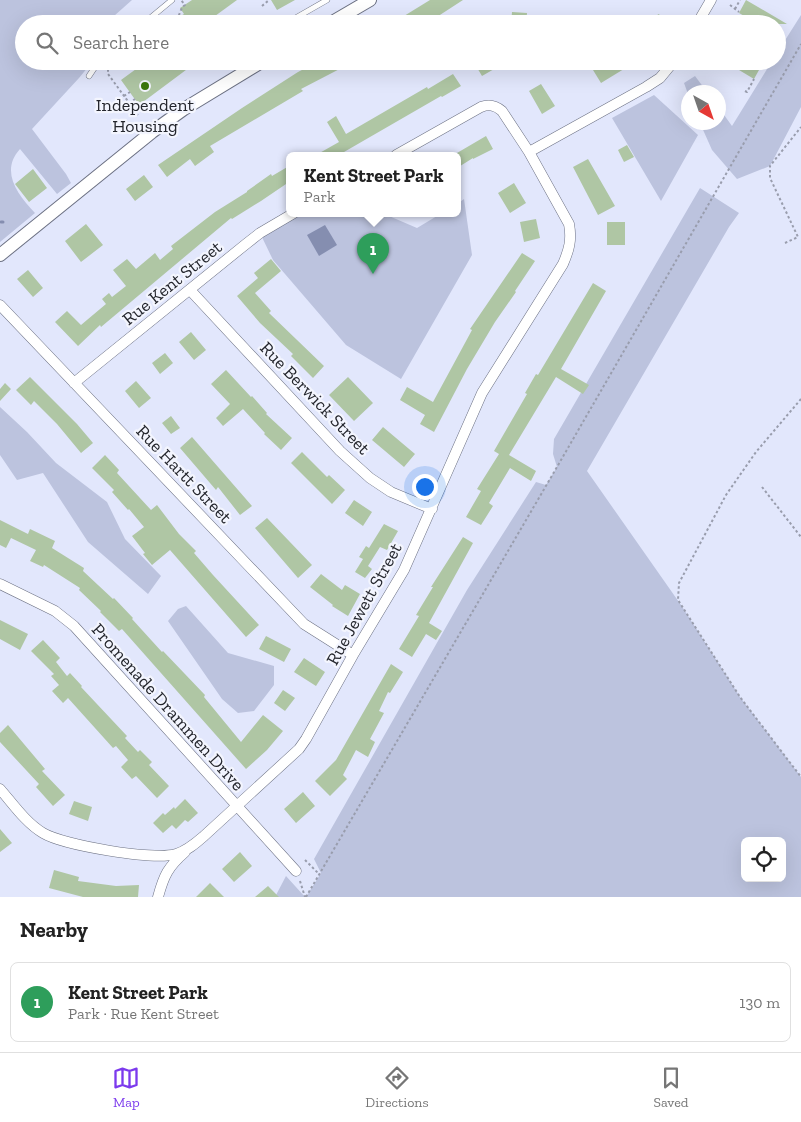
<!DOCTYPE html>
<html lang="en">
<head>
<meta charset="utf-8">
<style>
  :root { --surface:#fff; --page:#f2f2f2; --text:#222; --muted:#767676; --line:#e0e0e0; --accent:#7c3aed }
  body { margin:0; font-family:"Zilla Slab",serif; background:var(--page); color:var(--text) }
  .controls { position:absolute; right:15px; bottom:15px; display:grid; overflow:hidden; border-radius:8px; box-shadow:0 5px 20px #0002 }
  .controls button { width:45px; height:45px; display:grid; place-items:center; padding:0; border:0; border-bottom:1px solid var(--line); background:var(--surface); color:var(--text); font:25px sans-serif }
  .compass { position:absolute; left:681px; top:85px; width:45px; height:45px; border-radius:50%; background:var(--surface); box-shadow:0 5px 20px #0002; rotate:140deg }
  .you { position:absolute; left:424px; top:486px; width:18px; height:18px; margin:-12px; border:4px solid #fff; border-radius:50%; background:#1a73e8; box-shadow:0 0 0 8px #1a73e833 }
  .badge { display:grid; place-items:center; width:32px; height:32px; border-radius:50%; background:var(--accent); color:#fff; font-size:16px; font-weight:700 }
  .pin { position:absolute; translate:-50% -41px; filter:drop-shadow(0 1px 2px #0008) }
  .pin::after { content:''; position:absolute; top:26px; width:18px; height:15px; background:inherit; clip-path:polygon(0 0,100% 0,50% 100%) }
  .popup { position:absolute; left:286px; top:152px; width:175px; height:65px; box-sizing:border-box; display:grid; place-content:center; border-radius:8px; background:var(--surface); filter:drop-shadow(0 1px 4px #0005); font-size:16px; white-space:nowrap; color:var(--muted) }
  .popup b { font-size:19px; color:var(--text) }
  .popup::after { content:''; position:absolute; left:50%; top:100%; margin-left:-10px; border:10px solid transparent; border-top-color:var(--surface) }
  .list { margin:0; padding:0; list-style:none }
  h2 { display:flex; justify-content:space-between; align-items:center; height:65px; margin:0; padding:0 20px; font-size:21px }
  h2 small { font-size:16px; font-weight:400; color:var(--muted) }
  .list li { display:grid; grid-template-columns:32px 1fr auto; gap:15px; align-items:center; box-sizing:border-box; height:80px; margin:0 10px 10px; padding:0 10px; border:1px solid var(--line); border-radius:8px }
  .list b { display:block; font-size:19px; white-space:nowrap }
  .list p { margin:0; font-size:16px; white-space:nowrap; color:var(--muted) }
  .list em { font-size:16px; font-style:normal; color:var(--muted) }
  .icon { flex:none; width:28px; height:28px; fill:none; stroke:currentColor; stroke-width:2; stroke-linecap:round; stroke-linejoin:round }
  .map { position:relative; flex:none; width:801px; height:897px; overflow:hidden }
  .search { position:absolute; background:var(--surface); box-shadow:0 5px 20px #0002; left:15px; right:15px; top:15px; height:55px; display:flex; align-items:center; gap:12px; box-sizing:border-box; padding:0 18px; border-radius:28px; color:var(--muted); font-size:19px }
  .sheet { height:155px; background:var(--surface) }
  nav { display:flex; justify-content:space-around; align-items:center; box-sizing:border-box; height:70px; border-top:1px solid var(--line); background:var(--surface); font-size:14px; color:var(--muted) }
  nav a { display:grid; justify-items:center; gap:2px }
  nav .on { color:var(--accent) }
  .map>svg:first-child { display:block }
  .green { fill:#bcc3de; fill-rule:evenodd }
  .water { fill:#858eb0 }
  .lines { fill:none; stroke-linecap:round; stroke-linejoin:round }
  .stream { stroke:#858eb0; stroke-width:3 }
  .building { fill:#afc6a4 }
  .service-casing { stroke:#6c7183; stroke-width:6 }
  .minor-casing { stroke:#6c7183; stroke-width:11 }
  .tertiary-casing { stroke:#6c7183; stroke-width:14 }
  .path { stroke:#999dad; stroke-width:2; stroke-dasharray:2.5 2.5; stroke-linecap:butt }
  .service { stroke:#fff; stroke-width:5 }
  .minor { stroke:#fff; stroke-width:10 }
  .tertiary { stroke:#fff; stroke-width:12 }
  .poi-dot { fill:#3b760c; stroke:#f3f5fe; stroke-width:2 }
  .labels { text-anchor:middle; stroke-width:4.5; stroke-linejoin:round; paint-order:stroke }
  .poi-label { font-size:18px; fill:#24262d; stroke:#f3f5fe }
  .street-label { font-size:18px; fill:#24262d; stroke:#f3f5fe }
</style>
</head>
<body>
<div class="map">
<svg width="801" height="897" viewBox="0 0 801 897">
  <rect width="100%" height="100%" fill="#e2e7fc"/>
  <path class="green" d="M0 0H132L105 24H24V61H93L79 78 32 129 66 174 71 183 57 194 20 149C0 171 17 194 35 213L0 242V224L2 222 0 220Z
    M801 15V107L770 166 737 179 712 150 700 123 718 122 719 108 732 126 772 61H777V53Z
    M695 76 707 92H688V94L684 83Z
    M654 95 698 135 661 201 612 118Z
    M700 188 739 213 729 227 587 471 681 605 740 697 801 777V897H306L321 873 314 859 467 590 536 482 546 485 557 467 553 454 554 439ZM745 841H782V878H745Z
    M464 199 472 255 401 379 346 345 273 260 260 233 294 213H382L417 228 442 213H457V204Z
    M0 407 27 432 56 463 107 502 125 539 161 576 148 594 88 542 43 473 17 480 0 455Z
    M186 606 228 653 274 666V685L254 711 238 713 222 699 168 621 178 609Z
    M286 876 305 897H275Z"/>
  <path class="water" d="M325 225 337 245 319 256 307 235Z"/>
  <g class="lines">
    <path class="stream" d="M0 222H3"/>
  </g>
  <path class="building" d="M192 0H237L204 24H184L179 17 184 14 180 8Z
    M271 0H295L277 10Z
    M430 0H463L426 24H391Z
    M746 0 787 24H742L746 17 739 13Z
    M512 12 527 13 526 24H511Z
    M659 14 664 24H641Z
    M147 61H198L139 105 121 80Z
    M319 61H355L301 89 303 91 210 146 214 152 195 166 190 159 167 177 158 165 242 108 298 72Z
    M473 61H508L482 76Z
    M608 61H637L601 83 593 70Z
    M724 61H764L754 79Z
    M453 74 461 86 442 97 441 96 344 152 346 155H316L339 142 327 122 336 116 346 134 427 87 428 89Z
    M541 84 555 106 542 114 529 91Z
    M486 136 493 149 473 159V158L457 168V153Z
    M627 145 634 157 624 162 618 150Z
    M588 159 615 206 598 215 573 167Z
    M289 166V182L261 201 232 219 231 218 101 327 100 325 78 346 55 322 67 311 81 325 106 304 102 299 109 293 112 297 126 286 113 270 127 259 136 269 155 253 160 260 173 249 171 246 215 212 247 192V191L271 174 272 176Z
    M33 169 47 188 29 202 15 184Z
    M144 175 153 187 135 201 126 189Z
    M514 183 526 203 510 213 498 193Z
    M536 219 540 238 524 242 520 222Z
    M607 222H625V245H607Z
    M86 224 103 245 81 262 65 241Z
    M522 253 535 261 515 291 516 292 495 322 467 369 434 432 420 424 425 415 400 400 407 387 433 402 472 330 470 329Z
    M271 259 281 271 255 293 271 311 269 313 324 366 313 378 291 356 293 354 260 323 237 296 258 278 254 273Z
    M28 270 43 288 33 297 17 279Z
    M593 283 606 291 561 369 589 385 583 394 556 377 509 455 536 471 531 481 510 468 489 503 493 506 481 525 466 517 481 491 477 489 499 454 494 451 527 394 525 393 536 374 538 375Z
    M191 332 206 350 194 360 179 342Z
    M165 353 173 363 160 374 152 363Z
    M226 370 251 397 252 396 267 413 266 414 292 438 281 450 264 434 265 433 243 409 223 426 216 418 230 404 211 384Z
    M30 377 77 424 93 443 81 453 57 424 34 401 31 405 16 390Z
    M348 377 373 403 354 421 329 395Z
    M136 381 151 398 139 408 125 391Z
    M5 383 11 389 0 401V389Z
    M171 416 180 428 171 434 162 423Z
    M383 427 415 454 404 467 372 440Z
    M192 437 252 506 240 515 218 487 216 490 180 448Z
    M302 452 327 477 329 475 345 490 332 504 291 463Z
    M105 455 119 470 117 473 151 510 157 505 179 534 196 551 194 553 213 575 259 625 246 637 170 550 152 565 143 554 145 553 132 536 144 527 129 509 128 510 112 492 114 490 92 468Z
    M354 500 372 512 363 526 345 513Z
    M267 518 312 565 298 578 255 528Z
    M0 520 28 534 30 529 55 541 52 548 84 568 83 571 113 599 114 598 133 618 132 619 162 652 163 651 205 695 204 697 241 742 263 715 283 731 267 750 246 769 122 629 119 631 100 612 101 611 79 590 80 588 44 565 43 567 30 561 36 550 11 538 6 548 0 545Z
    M384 524 398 531 387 550 380 547 368 566 372 569 365 578 355 572 363 559 359 557 366 546 369 548Z
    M463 537 473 543 429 623 442 631 436 640 426 634 412 657 399 649 419 616 416 615 433 587H431Z
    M321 574 342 590 345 585 360 594 348 616 332 606 333 605 310 587Z
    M0 620 28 634 20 650 0 639Z
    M266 636 291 649 284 662 259 649Z
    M43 640 60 658 56 662 67 676 70 673 82 686 81 687 127 736 125 738 138 752 140 750 152 762 149 765 169 786 157 798 136 776 132 779 121 767 128 760 116 746 113 748 68 698 63 703 52 691 59 685 51 676 54 674 31 651Z
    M304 658 325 672 316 686 294 672Z
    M391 664 403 672 390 693 388 692 379 711 384 713 370 739 375 742 368 757 356 750 343 775 347 779 330 796 315 781 336 760Z
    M283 690 295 698 285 711 274 703Z
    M8 725 45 769 42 771 65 795 53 806 36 787 39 784 0 742V733Z
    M303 792 315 806 296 823 284 809Z
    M185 799 198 813 188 822 185 820 176 829 172 825 163 833 153 823 163 813 165 815 174 807 175 809Z
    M74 801 92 807 88 821 69 814Z
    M0 829 12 843 0 852Z
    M240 852 252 866 234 882 222 869Z
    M54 870 79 877 78 881 116 886 139 885 138 897H83L49 888Z
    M210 883 224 897H196Z
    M268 886 279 897H255Z"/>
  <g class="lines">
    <g class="service-casing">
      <path id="service" d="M143 24 172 0
        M285 24 327 0
        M89 76 99 61"/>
    </g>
    <g class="minor-casing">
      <path id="minor" d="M697 24 711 0
        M529 152 646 87 660 78 674 61
        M190 290 340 451 370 478 391 492 432 509
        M0 305 304 624 353 655
        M74 383 246 244 260 233 294 213
        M0 584 55 611 74 626 296 871
        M0 789C13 804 26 823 43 833 63 845 154 861 176 854 187 851 196 843 204 836L299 749 306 739 353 655 404 570 482 393 563 264C569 250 572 240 569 224L529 152 502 111C495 105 489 104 481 107L396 155
        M158 897C164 875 168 867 185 852"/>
    </g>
    <g class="tertiary-casing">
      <path id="tertiary" d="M329 24 370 0
        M0 255 152 132 184 109 263 61"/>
    </g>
    <path class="path" d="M730 5 739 12
      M262 6 269 0
      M735 9 740 0
      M162 20C165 20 173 22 175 21 180 18 179 9 185 5L181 0
      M113 61 108 67V74L138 115
      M745 91 747 92 754 79
      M124 96 130 92
      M129 103 135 99
      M785 243 798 237 770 178V166L801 127
      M801 399 756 452 726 495 679 583 678 600 740 697 801 777
      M762 487 801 537
      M305 860 319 874
      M300 881 305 897
      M306 897 557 467 801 44"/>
    <use href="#service" class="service"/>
    <use href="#minor" class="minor"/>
    <use href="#tertiary" class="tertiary"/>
  </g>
  <circle class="poi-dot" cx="145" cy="86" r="5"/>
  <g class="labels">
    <g class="poi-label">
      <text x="145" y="111">Independent<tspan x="145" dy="21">Housing</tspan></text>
    </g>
    <g class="street-label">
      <text transform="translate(172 283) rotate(-39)" y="6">Rue Kent Street</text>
      <text transform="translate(315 398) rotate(46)" y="6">Rue Berwick Street</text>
      <text transform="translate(184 474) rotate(46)" y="6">Rue Hartt Street</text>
      <text transform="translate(364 604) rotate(-61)" y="6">Rue Jewett Street</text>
      <text transform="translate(168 707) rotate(48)" y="6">Promenade Drammen Drive</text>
    </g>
  </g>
</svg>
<div class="controls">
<button><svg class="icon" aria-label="locate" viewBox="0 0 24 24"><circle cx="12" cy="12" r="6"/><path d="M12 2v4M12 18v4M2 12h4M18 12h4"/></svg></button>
</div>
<svg class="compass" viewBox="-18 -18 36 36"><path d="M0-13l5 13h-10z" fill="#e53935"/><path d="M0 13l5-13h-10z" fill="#767676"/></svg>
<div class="you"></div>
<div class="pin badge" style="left:373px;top:274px;background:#2e9e5b">1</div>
<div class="popup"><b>Kent Street Park</b>Park</div>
<div class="search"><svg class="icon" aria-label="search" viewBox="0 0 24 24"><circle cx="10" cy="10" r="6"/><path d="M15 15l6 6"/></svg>Search here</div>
</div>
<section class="sheet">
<h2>Nearby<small></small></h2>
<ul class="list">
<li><span class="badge" style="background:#2e9e5b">1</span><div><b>Kent Street Park</b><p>Park · Rue Kent Street</p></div><em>130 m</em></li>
</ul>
</section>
<nav>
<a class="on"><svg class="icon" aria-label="map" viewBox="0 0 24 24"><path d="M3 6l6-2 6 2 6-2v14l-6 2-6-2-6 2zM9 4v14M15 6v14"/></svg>Map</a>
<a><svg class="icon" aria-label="directions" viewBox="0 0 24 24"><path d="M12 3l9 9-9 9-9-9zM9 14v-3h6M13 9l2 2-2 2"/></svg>Directions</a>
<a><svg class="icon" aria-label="saved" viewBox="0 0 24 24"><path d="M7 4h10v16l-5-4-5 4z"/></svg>Saved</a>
</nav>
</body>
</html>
